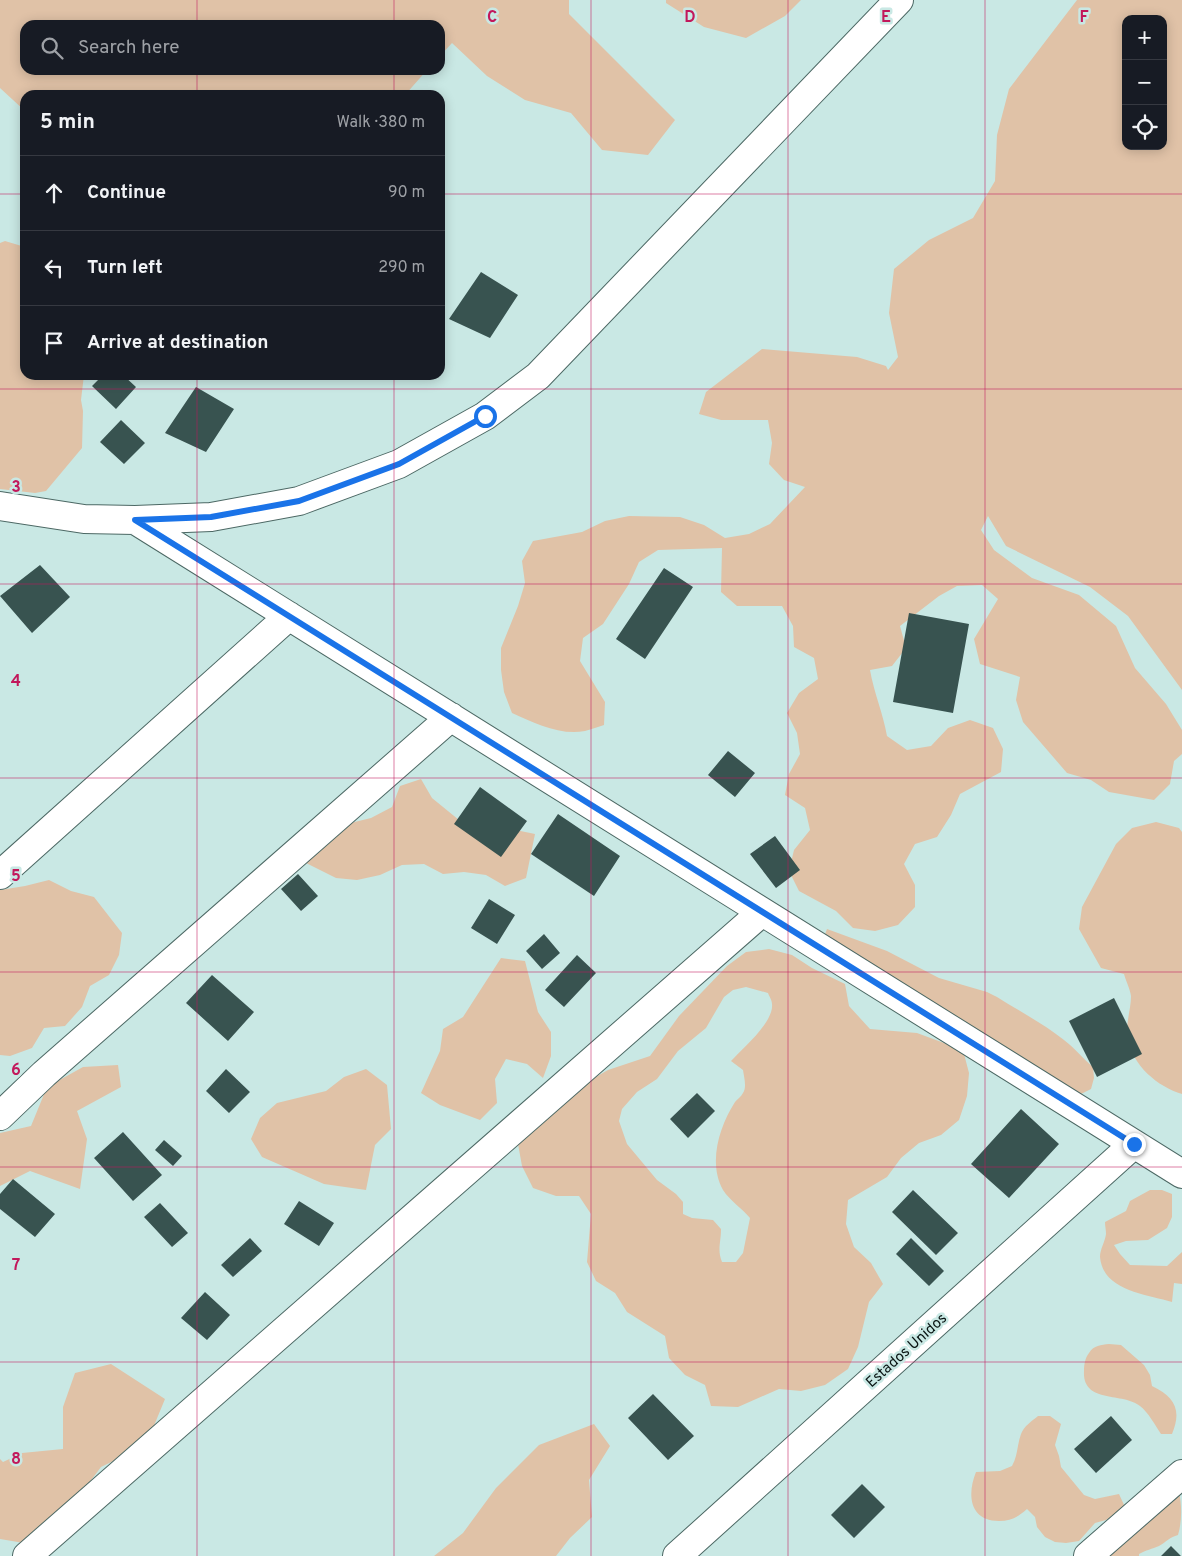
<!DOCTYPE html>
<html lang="en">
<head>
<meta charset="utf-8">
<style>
  :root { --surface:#171b24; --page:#242831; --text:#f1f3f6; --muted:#9ea1a6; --line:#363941 }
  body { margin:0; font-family:Overpass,sans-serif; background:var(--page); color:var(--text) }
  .controls { position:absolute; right:15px; top:15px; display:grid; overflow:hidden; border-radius:10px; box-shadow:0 2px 12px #0003 }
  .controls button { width:45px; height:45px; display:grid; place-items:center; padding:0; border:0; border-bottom:1px solid var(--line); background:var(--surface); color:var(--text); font:25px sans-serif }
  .stop { position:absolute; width:15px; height:15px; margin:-11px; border:4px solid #1a73e8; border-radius:50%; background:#fff }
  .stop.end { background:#1a73e8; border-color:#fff; box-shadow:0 1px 5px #0008 }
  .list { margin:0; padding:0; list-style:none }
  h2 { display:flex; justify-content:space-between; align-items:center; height:65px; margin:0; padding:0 20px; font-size:21px }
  h2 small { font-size:16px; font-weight:400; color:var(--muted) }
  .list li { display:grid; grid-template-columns:32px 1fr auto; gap:15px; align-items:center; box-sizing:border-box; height:75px; padding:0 20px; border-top:1px solid var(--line) }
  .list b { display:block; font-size:19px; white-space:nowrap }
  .list em { font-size:16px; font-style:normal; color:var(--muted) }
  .icon { flex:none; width:28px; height:28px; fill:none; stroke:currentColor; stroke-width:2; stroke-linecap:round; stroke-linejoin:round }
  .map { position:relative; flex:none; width:1182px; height:1556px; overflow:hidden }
  .search { position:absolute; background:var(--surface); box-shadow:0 2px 12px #0003; left:20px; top:20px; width:425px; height:55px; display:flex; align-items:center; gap:12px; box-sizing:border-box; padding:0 18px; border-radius:15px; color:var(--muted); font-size:19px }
  .panel { position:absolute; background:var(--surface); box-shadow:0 2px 12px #0003; left:20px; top:90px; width:425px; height:290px; border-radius:15px }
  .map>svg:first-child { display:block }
  .green { fill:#e0c2a7; fill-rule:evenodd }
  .building { fill:#385350 }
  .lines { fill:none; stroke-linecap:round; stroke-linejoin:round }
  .minor-casing { stroke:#4c6864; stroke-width:30 }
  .minor { stroke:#fff; stroke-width:28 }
  .route { stroke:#1a73e8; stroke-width:6 }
  .grid { fill:none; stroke:#c2185b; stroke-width:1; stroke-opacity:0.55 }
  .labels { text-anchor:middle; stroke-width:5; stroke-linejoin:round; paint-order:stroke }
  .street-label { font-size:15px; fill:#091413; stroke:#c9e8e4 }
  .grid-label { font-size:16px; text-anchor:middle; font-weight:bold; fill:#c2185b; stroke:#c9e8e4; stroke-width:5; stroke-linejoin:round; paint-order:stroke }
</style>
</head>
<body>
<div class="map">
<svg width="1182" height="1556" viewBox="0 0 1182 1556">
  <rect width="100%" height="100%" fill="#c9e8e4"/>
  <path class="green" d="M0 0H569V14L675 120 648 155 602 150 571 113 525 100 487 76 452 43 440 56V25H25V70H427L405 95H25V111L0 88Z
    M666 0H801L785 16 746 38 704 27 666 3Z
    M1077 0H1182V690L1128 616 1090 587 1006 546 988 516 981 530 994 550 1032 578 1079 595 1116 626 1135 668 1166 704 1182 730V754L1174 761 1170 784 1154 800 1109 792 1091 780 1067 773 1023 722 1016 700 1020 677 980 664 974 639 998 599 982 585 957 586 939 596 900 626 906 648 892 666 870 670C874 693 883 713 887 736L907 750 931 746 948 728 970 720 993 728 1003 749 1001 772 960 794 951 815 937 837 915 844 904 864 915 885V907L898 925 875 931 853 928 836 911 799 891 789 871 794 850 810 830 805 808 785 795 789 774 800 754 797 733 787 713 799 693 818 679 814 658 794 647 793 626 782 606H737L721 592 722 548 658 550 639 562 629 584 603 624 583 638 580 661 605 702 604 725C598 727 592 729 585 731 561 736 534 723 512 713L504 692 501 670V648L518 606 525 583 522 561 533 541 582 532 605 521 629 516 680 517 704 525 725 538 749 534 770 524 805 487 784 480 769 464 772 443 768 420H721L699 414 706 392 762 349 857 357 886 366 888 370 898 357 889 313 894 269 929 240 973 218 995 181 997 135 1009 89ZM1126 19H1163V146H1126Z
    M5 241 25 247V375H84L81 400 83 411 82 448 46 491 35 493 0 489V243Z
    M421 779 432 798 470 829H511L535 834 526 878 505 886 486 875 464 872 443 874 424 864 402 865 380 875 357 880 336 878 296 858 326 829 371 818 392 807 400 786Z
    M1156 822 1179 828 1182 832V1094C1158 1087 1132 1065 1128 1039 1125 1024 1131 1010 1131 996 1130 989 1126 981 1124 974L1101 968 1079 929 1082 907 1116 844 1132 828Z
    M49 880 71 891 94 897 122 933 119 955 109 975 90 986 82 1007 65 1026 44 1028 32 1048 10 1056 0 1055V890L25 886Z
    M827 929 887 951 939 978 987 992 997 997C1019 1011 1044 1024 1064 1040 1075 1048 1083 1059 1093 1067L1094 1078 1091 1089 1081 1094 1059 1088 1004 1046 984 1038 823 940Z
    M769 949 792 955 812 968 845 984 849 1006 870 1029 917 1033 963 1050 969 1073 967 1096 959 1120 941 1135 919 1143 901 1158 887 1177 848 1200 846 1224 854 1247 871 1263 883 1284 869 1302 858 1347 848 1369 825 1385 801 1391 779 1389 738 1407 711 1406 705 1385 685 1375 669 1358 665 1336 627 1312 615 1293 596 1281 587 1262 591 1214 579 1196H556L533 1188 522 1166 518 1144 568 1093 608 1070 650 1056 679 1016 727 966 746 952ZM746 987 768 993C769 996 772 1000 772 1004 774 1022 743 1048 731 1061L743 1070C744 1077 747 1087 743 1093 741 1097 737 1099 735 1102 719 1127 708 1163 723 1190 730 1201 742 1208 750 1218L743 1253 736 1262H722C717 1249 721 1243 721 1229L713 1220 692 1218 683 1214V1202L676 1194 657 1180 627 1144 619 1121 622 1109 637 1092 657 1079 678 1051 706 1028 724 997 733 990Z
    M501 958 525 961 538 1012 551 1032V1056L543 1078 527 1064 506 1059 495 1079 497 1103 480 1120 440 1105 421 1093 440 1051 443 1029 463 1017Z
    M118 1065 121 1087 77 1111 87 1139 80 1189 30 1171 0 1186V1133L31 1126 47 1087 83 1067Z
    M366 1069 387 1085 391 1129 375 1145 366 1190 324 1184 262 1157 251 1139 260 1118 277 1103 326 1091 344 1077Z
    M1150 1190H1162L1172 1194V1217L1167 1228 1148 1240 1126 1241 1114 1245 1120 1254 1130 1265 1167 1266 1182 1252V1284L1174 1283 1172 1302C1146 1294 1103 1291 1100 1257 1100 1249 1105 1242 1106 1234 1106 1230 1105 1226 1105 1222L1126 1211 1130 1201Z
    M1109 1344 1121 1345 1144 1365 1150 1375 1152 1386C1175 1397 1182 1410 1172 1434H1161C1155 1425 1148 1412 1140 1406 1123 1392 1082 1404 1084 1371 1084 1365 1085 1358 1089 1353 1094 1345 1101 1345 1109 1344Z
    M111 1364 165 1399 146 1445 101 1467 49 1536 30 1544 0 1539V1459L3 1462 22 1453 63 1449V1407L75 1373Z
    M1038 1416H1050L1061 1424 1055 1445 1059 1456 1061 1467 1084 1495 1095 1499 1119 1494 1125 1507 1106 1520 1095 1523 1079 1541 1066 1543 1055 1542 1045 1537 1037 1527 1035 1517 1027 1509C1018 1517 1011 1521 999 1521 969 1521 967 1494 976 1472L1000 1471 1012 1466C1018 1455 1017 1445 1021 1434 1024 1426 1032 1421 1038 1416Z
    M594 1424 610 1446 589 1480 592 1517 570 1538 556 1556H434L463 1533 496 1488 539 1445Z
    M1179 1492C1182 1505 1182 1522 1178 1535 1170 1537 1166 1542 1159 1546 1152 1549 1146 1550 1139 1554V1556H1100Z"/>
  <path class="building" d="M481 272 518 295 490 338 449 319Z
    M103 375H123L136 387 116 409 92 386Z
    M196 387 234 409 206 452 165 433Z
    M121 420 145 443 124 464 100 442Z
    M40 565 70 597 32 633 0 596Z
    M664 568 693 587 645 659 616 639Z
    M909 613 969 624 953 713 893 702Z
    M728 751 755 773 735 797 708 775Z
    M480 787 527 821 501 857 454 824Z
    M558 814 620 856 594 896 531 854Z
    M775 836 800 870 776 888 750 854Z
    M298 874 318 896 301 911 281 889Z
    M489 899 515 915 497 944 471 928Z
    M544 934 560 953 542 969 526 951Z
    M577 955 596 973 564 1007 545 990Z
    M212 975 254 1012 228 1041 186 1003Z
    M1114 998 1142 1054 1097 1077 1069 1021Z
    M226 1069 250 1092 229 1113 206 1091Z
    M697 1093 715 1111 688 1138 670 1119Z
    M1021 1109 1059 1144 1009 1198 971 1164Z
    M123 1132 162 1175 133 1201 94 1158Z
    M164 1140 182 1156 173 1166 155 1150Z
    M13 1179 55 1214 35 1237 0 1209V1194Z
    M913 1190 958 1233 936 1255 892 1212Z
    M299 1201 334 1223 319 1246 284 1224Z
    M160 1203 188 1233 172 1247 144 1217Z
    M250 1238 262 1251 233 1277 221 1265Z
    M911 1238 944 1271 929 1286 896 1254Z
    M205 1292 230 1315 207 1340 181 1318Z
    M653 1394 694 1436 668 1460 628 1418Z
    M1111 1416 1132 1440 1096 1473 1074 1449Z
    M862 1484 885 1507 854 1538 831 1515Z
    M1171 1546 1181 1556H1161Z"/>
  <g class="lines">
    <g class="minor-casing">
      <path id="minor" d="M0 506 84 519 135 520 211 517 299 501 399 464 485 416 538 376 899 0
        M135 520 1182 1174
        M0 875 289 616
        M0 1116 44 1074 451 717
        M27 1556 762 912
        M677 1556 1134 1144
        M1088 1556 1182 1474"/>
    </g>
    <use href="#minor" class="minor"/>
  </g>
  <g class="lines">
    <path class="route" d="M485 416 399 464 299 501 211 517 135 520 1134 1144"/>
  </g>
  <path class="grid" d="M197 0V25M394 0V25M591 0V1556M788 0V1556M985 0V1556M197 70V95M394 70V95M0 194H25M440 194H1182M197 375V1556M394 375V1556M0 389H1182M0 584H1182M0 778H1182M0 972H1182M0 1167H1182M0 1362H1182"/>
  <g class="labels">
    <g class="street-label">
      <text transform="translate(906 1350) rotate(-42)" y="5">Estados Unidos</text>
    </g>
  </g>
  <g class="grid-label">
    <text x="492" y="22">C</text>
    <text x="690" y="22">D</text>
    <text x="886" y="22">E</text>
    <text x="1084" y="22">F</text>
    <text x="16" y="492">3</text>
    <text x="16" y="686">4</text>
    <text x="16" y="881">5</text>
    <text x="16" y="1075">6</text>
    <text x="16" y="1270">7</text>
    <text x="16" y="1464">8</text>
  </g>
</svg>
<div class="controls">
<button>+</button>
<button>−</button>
<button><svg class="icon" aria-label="locate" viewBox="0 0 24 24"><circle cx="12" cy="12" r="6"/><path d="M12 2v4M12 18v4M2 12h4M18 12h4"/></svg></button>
</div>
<div class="stop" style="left:485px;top:416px"></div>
<div class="stop end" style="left:1134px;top:1144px"></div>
<div class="search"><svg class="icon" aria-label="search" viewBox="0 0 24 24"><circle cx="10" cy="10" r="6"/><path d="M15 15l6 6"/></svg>Search here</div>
<section class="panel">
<h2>5 min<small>Walk · 380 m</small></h2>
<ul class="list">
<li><svg class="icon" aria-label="ahead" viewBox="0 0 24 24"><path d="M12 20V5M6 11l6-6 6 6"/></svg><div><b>Continue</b></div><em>90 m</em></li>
<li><svg class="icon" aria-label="left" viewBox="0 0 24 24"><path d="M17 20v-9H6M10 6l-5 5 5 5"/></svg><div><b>Turn left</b></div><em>290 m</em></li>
<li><svg class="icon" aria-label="arrive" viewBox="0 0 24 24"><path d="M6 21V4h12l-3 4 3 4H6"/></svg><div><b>Arrive at destination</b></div></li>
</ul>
</section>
</div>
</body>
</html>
